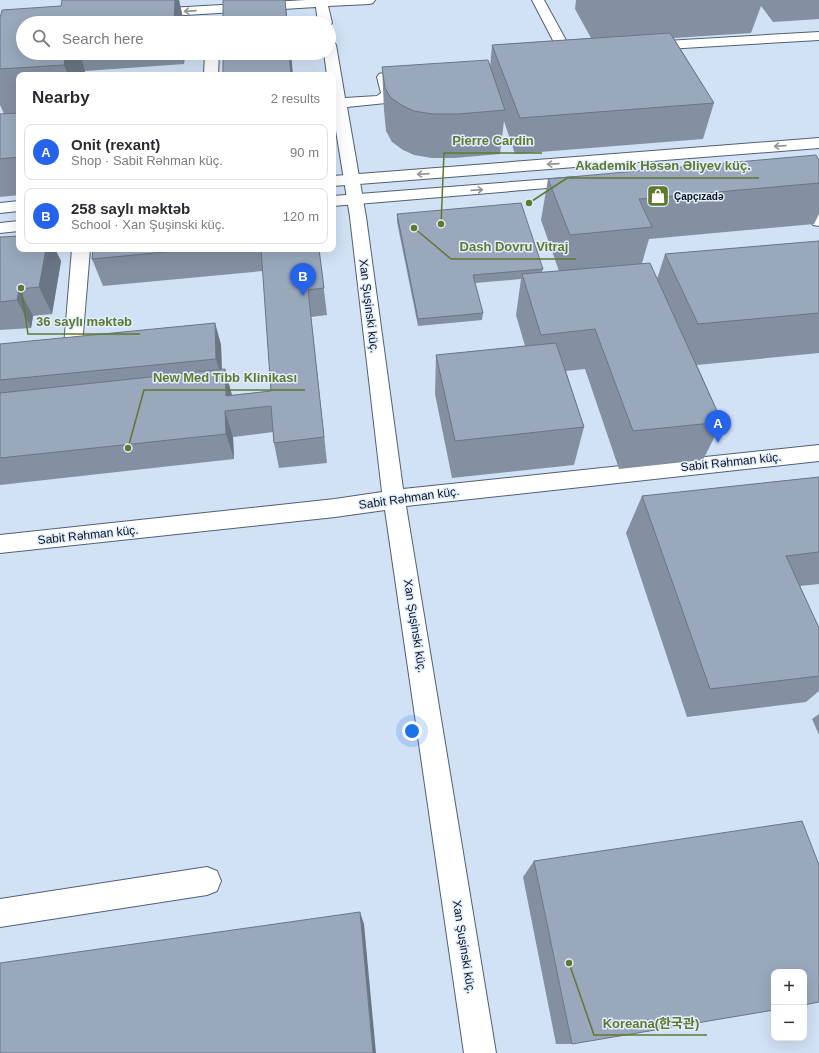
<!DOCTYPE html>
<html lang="en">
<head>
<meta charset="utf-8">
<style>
  :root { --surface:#fff; --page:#f2f2f3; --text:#2b2b33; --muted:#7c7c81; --line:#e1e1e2; --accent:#2563eb }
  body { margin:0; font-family:Helvetica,"Noto Sans KR",sans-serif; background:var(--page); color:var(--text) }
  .controls { position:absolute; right:12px; bottom:12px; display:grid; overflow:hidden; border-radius:8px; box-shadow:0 4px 16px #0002 }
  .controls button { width:36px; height:36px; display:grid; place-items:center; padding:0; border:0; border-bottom:1px solid var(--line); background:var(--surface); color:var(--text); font:20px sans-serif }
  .you { position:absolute; left:412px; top:731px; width:14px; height:14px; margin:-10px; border:3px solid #fff; border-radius:50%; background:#1a73e8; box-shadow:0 0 0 6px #1a73e833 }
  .badge { display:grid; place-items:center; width:26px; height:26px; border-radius:50%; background:var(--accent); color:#fff; font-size:13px; font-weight:700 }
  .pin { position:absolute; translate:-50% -33px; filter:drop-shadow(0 1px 2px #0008) }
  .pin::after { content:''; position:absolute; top:21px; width:14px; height:12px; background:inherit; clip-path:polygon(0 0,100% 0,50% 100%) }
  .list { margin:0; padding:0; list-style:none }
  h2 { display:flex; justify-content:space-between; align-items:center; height:52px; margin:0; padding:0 16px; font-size:17px }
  h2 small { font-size:13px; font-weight:400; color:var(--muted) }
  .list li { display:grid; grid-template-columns:26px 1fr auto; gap:12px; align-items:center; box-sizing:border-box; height:56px; margin:0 8px 8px; padding:0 8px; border:1px solid var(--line); border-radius:8px }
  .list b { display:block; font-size:15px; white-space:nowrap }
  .list p { margin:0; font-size:13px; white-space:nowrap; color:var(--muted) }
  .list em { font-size:13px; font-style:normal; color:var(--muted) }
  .icon { flex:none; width:22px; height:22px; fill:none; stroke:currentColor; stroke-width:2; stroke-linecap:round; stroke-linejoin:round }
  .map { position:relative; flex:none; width:819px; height:1053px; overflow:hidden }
  .search { position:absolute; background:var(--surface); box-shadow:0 4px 16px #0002; left:16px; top:16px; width:320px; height:44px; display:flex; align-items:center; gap:10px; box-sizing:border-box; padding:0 14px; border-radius:22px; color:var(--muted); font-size:15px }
  .panel { position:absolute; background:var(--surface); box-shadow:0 4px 16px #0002; left:16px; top:72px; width:320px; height:180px; border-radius:8px }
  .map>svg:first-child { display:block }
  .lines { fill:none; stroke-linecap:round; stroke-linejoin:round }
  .minor-casing { stroke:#526072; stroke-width:2 }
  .major-casing { stroke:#526072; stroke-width:2 }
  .minor { fill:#fff; fill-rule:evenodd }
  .major { fill:#fff; fill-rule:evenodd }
  .wall { fill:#8490a2 }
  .shaded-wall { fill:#6b7684 }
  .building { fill:#99a8bc; stroke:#6b7684 }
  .oneway { stroke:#939598 }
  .labels { text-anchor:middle; stroke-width:3; stroke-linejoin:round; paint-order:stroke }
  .far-poi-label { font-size:10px; font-weight:bold; fill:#0f141b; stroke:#e1eeff; text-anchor:start }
  .street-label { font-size:12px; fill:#0f141b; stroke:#e1eeff }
  .leader { fill:none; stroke:#5f792d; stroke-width:1.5 }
  .callout-dot { fill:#5f792d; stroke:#e1eeff; stroke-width:1.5 }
  .callout-label { font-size:13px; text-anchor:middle; font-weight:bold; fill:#5f792d; stroke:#e1eeff; stroke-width:3; stroke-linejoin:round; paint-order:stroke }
</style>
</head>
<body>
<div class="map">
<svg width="819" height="1053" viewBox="0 0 819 1053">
  <rect width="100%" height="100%" fill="#d1e1f6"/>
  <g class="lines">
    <g class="minor-casing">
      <path id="minor" d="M306 0H375L373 3 369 4 328 6 332 23 329 26V23H318L316 7 152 17 147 16 146 13 147 10 152 9Z
        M532 0H544L568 44 574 47H589L591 50 589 53 572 55 558 50Z
        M819 32V40L649 50 644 49 642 46 644 43 649 42Z
        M329 41 334 42 336 45 345 98 377 96 381 93 377 77 379 74 392 71 397 72 399 75 397 78 392 79 395 94 386 103 347 107 366 217 403 489 819 445V461L406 506 496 1053H464L385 510 335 517 0 553V535L335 499 382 492 350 217 333 112V75H327L324 53H329Z
        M205 53H219L218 75H204Z
        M801 188 807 190 819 208V226L813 225 793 193 795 190Z
        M72 249H90L82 346 80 351 73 353 66 351 64 346Z
        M207 867 217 871 221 881 217 891 207 895 0 927V899Z"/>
    </g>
    <g class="major-casing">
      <path id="major" d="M819 138V148L333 186V176Z
        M577 177 583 179 585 182 583 185 333 206V196Z
        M19 201V211L0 213V203Z
        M19 221V231L0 233V223Z"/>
    </g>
    <use href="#minor" class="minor"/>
    <use href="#major" class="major"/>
  </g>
  <path class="wall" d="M179 0 184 23H23V53H185L184 64 85 71V75H19V195L0 197V114H4L0 105V18Z
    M576 0H819V19L773 22 761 6 751 33 674 38 714 103 703 139 515 154 504 121 500 154 455 158H432L414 155 403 150 392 142 386 131 384 110 382 67 490 68 492 45 591 38 575 9Z
    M819 160V214L814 224 649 239 642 263 657 279 665 254 819 241V353L697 365 722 422 703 460 619 469 585 369 566 371 584 427 574 465 452 478 435 394 436 355 525 346 516 315 521 279 475 283 483 313 482 320 418 326 397 222V214L543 269 542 272 559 271 541 220 548 179Z
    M0 237 19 249H55L61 261 52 314 33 316 31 328 0 330Z
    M93 249H319L327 315 311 317 327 463 279 468 274 443 273 432 233 437 234 459 0 485V344L215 323 221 345 222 370 225 369 232 395 271 391 263 271 103 286 92 259Z
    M819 477V584L800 586 819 628V691L806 702 687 717 626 533 642 496Z
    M819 714V735L812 719Z
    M534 861 572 1044H556L523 877Z"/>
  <path class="shaded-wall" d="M175 0H179L184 23H175L174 21Z
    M285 0 288 23H287Z
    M66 53H80L85 71V75H68L64 65Z
    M182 53H185L184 64Z
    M289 53H291L293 75H291Z
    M46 249H55L61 261 52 314 39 287Z
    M19 289 33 316 31 328 17 300Z
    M308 290 311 317 327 463 324 437Z
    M215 323 221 345 222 380 216 359Z
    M225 369 232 396H226Z
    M225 411 233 437 234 459 226 434Z
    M360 912 364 924 376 1053H373Z"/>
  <path class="building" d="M62 0H175L174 21 141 23H23V53H66L64 65 0 69V18L2 10 61 6Z
    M223 0H285L287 23H223Z
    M670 33 714 103 520 118 492 45Z
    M223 53H289L291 75H223Z
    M488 60 505 110 458 114H433L414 111 403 106 391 98 385 88 382 67Z
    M19 113V157L0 159V114Z
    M816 155 819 160V183L639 199 652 227 570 235 548 179Z
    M521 203 543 269 473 275 483 313 418 319 397 214Z
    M19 236V249H46L39 287 19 289 17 300 0 302V237Z
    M819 241V313L698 324 665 254Z
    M93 249H197L92 259Z
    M261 249H319L324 288 308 290 324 437 274 443 271 406 225 411 226 434 0 458V393L225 369 226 396 271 391Z
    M650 263 722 422 633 431 595 329 541 335 522 274Z
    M215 323 216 359 0 380V344Z
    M556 343 584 427 455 441 436 355Z
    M819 477V552L786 556 819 628V676L710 689 642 496Z
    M802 821 819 865V1002L804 1005V972H774V1010L572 1044 534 861Z
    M360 912 373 1053H0V963Z"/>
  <defs><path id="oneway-shaft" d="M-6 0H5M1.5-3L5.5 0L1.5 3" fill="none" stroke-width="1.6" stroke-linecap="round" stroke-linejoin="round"/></defs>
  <g class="oneway">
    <use href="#oneway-shaft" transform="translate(190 11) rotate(176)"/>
    <use href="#oneway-shaft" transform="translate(780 146) rotate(176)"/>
    <use href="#oneway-shaft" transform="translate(553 164) rotate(176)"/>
    <use href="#oneway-shaft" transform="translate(423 174) rotate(176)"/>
    <use href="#oneway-shaft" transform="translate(477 190) rotate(-4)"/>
  </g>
  <defs>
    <g id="shop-square" transform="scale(1.15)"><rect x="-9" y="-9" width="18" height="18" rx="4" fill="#5f792d" stroke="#e1eeff"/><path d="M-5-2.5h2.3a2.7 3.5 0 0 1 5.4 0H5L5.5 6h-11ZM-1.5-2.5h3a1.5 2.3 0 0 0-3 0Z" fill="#fff"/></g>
  </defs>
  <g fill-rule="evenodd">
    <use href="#shop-square" x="658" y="196"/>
  </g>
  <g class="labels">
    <g class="far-poi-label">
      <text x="674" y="200">Çapçızadə</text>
    </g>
    <g class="street-label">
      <text transform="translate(369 306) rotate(83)" y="4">Xan Şuşinski küç.</text>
      <text transform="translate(731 462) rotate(-6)" y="4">Sabit Rəhman küç.</text>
      <text transform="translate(409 498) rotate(-8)" y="4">Sabit Rəhman küç.</text>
      <text transform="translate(88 535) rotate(-6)" y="4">Sabit Rəhman küç.</text>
      <text transform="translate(415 626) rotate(81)" y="4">Xan Şuşinski küç.</text>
      <text transform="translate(464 947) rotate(81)" y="4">Xan Şuşinski küç.</text>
    </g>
  </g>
  <path class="leader" d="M441 224L444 153H542M529 203L567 178H759M414 228L451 259H576M21 288L28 334H140M128 448L144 390H305M569 963L594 1035H707"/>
  <g class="callout-dot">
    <circle cx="441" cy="224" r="4"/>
    <circle cx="529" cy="203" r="4"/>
    <circle cx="414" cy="228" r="4"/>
    <circle cx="21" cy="288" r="4"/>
    <circle cx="128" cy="448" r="4"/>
    <circle cx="569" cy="963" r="4"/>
  </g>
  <g class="callout-label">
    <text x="493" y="145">Pierre Cardin</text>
    <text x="663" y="170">Akademik Həsən Əliyev küç.</text>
    <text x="514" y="251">Dash Dovru Vitraj</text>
    <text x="84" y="326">36 saylı məktəb</text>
    <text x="225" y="382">New Med Tibb Klinikası</text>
    <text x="651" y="1028">Koreana(한국관)</text>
  </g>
</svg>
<div class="controls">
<button>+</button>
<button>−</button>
</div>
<div class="you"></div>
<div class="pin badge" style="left:718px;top:443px">A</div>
<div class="pin badge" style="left:303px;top:296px">B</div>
<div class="search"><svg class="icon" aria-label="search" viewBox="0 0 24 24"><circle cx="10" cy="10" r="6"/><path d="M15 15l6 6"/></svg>Search here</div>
<section class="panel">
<h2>Nearby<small>2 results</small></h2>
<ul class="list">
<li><span class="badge">A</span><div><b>Onit (rexant)</b><p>Shop · Sabit Rəhman küç.</p></div><em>90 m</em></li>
<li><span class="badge">B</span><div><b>258 saylı məktəb</b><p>School · Xan Şuşinski küç.</p></div><em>120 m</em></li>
</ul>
</section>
</div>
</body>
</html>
